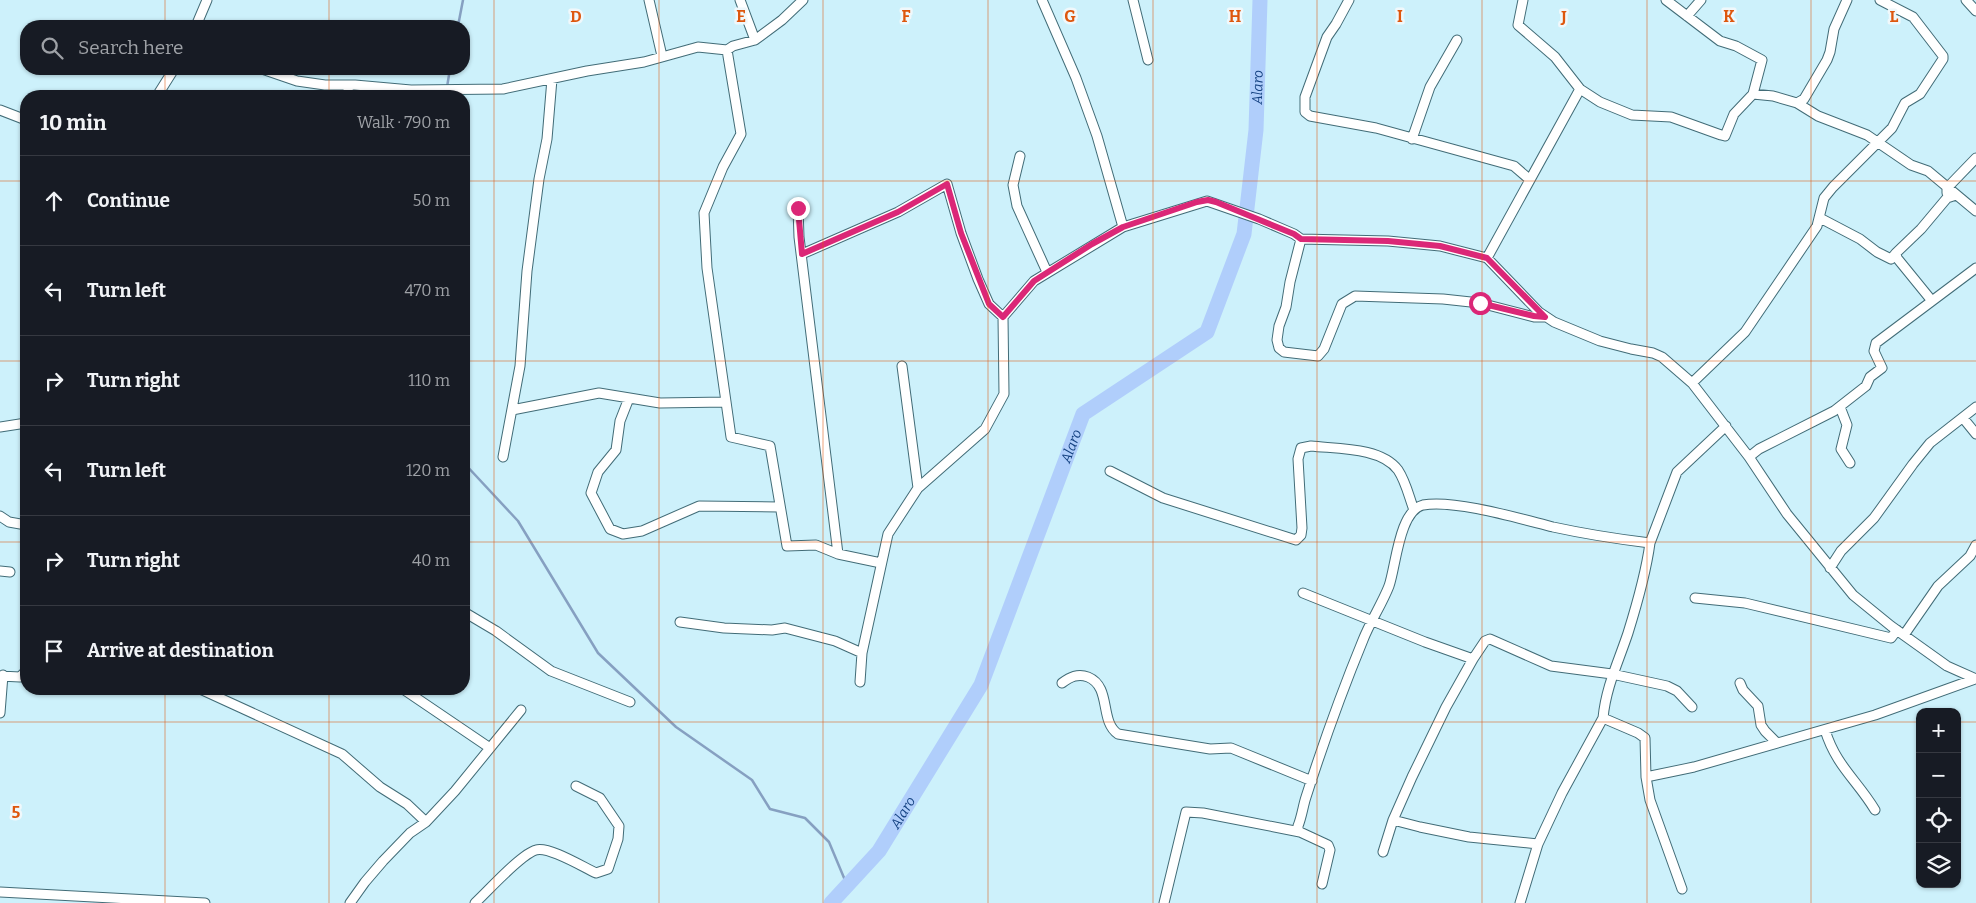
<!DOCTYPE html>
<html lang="en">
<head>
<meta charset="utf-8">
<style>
  :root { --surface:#171b24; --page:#242831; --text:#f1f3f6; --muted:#9ea1a6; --line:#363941 }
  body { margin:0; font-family:Bitter,serif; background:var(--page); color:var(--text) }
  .controls { position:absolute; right:15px; bottom:15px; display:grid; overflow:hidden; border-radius:10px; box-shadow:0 1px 4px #0004 }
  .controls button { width:45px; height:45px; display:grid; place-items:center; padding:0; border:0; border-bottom:1px solid var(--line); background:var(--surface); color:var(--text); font:25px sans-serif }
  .stop { position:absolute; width:15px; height:15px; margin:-11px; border:4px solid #db2777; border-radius:50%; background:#fff }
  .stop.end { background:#db2777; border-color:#fff; box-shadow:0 1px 5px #0008 }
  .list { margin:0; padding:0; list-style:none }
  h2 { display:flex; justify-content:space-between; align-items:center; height:65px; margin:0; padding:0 20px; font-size:21px }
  h2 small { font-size:16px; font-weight:400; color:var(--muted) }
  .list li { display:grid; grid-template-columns:32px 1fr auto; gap:15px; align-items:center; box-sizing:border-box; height:90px; padding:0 20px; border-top:1px solid var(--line) }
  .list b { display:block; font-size:19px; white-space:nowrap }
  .list em { font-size:16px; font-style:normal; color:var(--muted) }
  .icon { flex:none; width:28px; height:28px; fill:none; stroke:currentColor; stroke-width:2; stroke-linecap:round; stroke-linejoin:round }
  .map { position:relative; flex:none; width:1976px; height:903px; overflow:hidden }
  .search { position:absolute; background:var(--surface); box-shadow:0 1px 4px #0004; left:20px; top:20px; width:450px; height:55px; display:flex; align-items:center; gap:12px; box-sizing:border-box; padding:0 18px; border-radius:20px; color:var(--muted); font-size:19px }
  .panel { position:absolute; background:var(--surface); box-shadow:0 1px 4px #0004; left:20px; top:90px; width:450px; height:605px; border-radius:20px }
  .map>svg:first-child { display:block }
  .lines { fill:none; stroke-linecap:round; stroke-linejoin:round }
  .stream { stroke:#86a0c1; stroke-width:2.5 }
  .river { stroke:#b0cefb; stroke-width:15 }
  .minor-casing { stroke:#426c77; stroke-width:11 }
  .minor { stroke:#fff; stroke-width:9 }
  .route { stroke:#db2777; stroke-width:6 }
  .grid { fill:none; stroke:#de570e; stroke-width:1; stroke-opacity:0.55 }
  .labels { text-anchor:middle; stroke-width:5; stroke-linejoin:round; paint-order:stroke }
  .water-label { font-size:14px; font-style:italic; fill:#154282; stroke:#f0f8fb }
  .grid-label { font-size:16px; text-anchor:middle; font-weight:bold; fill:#de570e; stroke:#f0f8fb; stroke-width:5; stroke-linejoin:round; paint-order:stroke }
</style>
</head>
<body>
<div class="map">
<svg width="1976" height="903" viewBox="0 0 1976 903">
  <rect width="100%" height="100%" fill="#cdf1fb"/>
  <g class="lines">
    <path class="stream" d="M458 26 463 0
      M447 87 450 69
      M464 463 518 521 598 653 676 727 752 780 770 809 805 818 829 842 847 885"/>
    <path class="river" id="s1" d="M831 903 879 851 981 685 1083 414 1207 332 1244 234 1256 130 1260 0"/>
    <g class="minor-casing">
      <path id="minor" d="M649 0 662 56
        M740 0 755 40
        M1042 0 1076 78 1097 136 1123 227 1207 201 1259 219 1294 234 1301 239 1388 241 1440 246 1487 258 1539 312 1554 322 1600 341 1631 349 1653 353 1662 357 1692 383 1749 457 1787 514 1853 595 1891 626 1947 666 1976 679
        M1133 0 1148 60
        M1349 0 1336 24 1327 37 1305 97V112L1310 116 1376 128 1514 166 1529 179
        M1666 0 1720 41 1736 46 1762 60 1753 94
        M1966 0 1976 11
        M1687 16 1701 0
        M196 26 207 0
        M727 50 741 134 723 167 704 213 707 268 731 437 770 446 787 546 816 545 838 554 881 563
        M262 69 297 81 325 85H355L411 90 503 89 587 71 644 62 698 47 727 50 733 46 755 40 782 20 803 0
        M1580 89 1600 102 1632 115 1671 117 1721 135 1725 136 1734 114 1753 94 1773 96 1797 103 1818 116 1867 135 1911 165 1928 171 1976 211
        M157 96 174 69
        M347 96 349 85
        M1797 103 1804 99 1827 60 1830 52 1834 29 1847 0
        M0 110 26 120
        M1412 139 1430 87 1457 40
        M1020 156 1013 185 1017 206 1047 272
        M1947 193V188L1976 158
        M798 208 799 237 838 554
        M1820 218 1860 239 1877 252 1891 259 1896 253 1921 229 1947 198 1956 195
        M1301 239 1290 282 1286 307 1279 326 1277 340 1279 348 1284 352 1318 356 1324 349 1342 304 1355 296 1443 299 1480 303 1534 317H1545
        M802 254 898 212 947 184 961 233 978 279 989 304 1003 317 1004 394 985 429 918 488 888 534 862 653 860 682
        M1487 258 1580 89 1555 57 1518 25 1523 0
        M1932 301 1976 268
        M1003 317 1034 281 1123 227
        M902 366 918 488
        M1692 383 1745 332 1817 226 1824 198 1833 187 1892 128 1905 103 1920 94 1943 59V56L1913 17 1880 0
        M629 398 620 421 616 450 598 472 591 493 610 529 623 534 642 531 699 506 779 507
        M1840 407 1847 425 1841 449 1850 463
        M512 410 599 393 660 403 726 402
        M1963 418 1976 434
        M0 427 26 423
        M503 457 520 366 527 271 539 179 547 139 552 79
        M1749 457 1759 449 1834 411 1866 386 1870 377 1882 368 1874 351 1876 343 1932 301 1897 258 1896 253
        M1110 471 1163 498 1296 540 1301 535 1302 528 1298 459 1301 448 1311 446C1337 449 1381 447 1398 470 1406 482 1409 497 1414 510
        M0 516 9 522 26 525
        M1650 543C1646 573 1637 604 1628 633 1618 663 1606 687 1603 718L1638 733 1645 738 1646 777 1650 800 1682 889
        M1830 568 1841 551 1874 518 1913 464 1930 443 1976 407
        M0 571 10 572
        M1303 593 1425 642 1473 659 1446 707 1412 777 1393 820 1383 852
        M1695 598 1745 603 1891 638 1897 630
        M464 612 496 631 551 671 630 702
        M680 622 724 628 772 630 785 628 835 641 862 653
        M1904 635 1938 586 1970 556 1976 545
        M1473 659 1485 641 1490 639 1551 666 1612 674 1667 686 1677 691 1692 707
        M0 676 20 677 26 671
        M1062 683C1070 677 1078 673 1088 677 1112 687 1099 721 1118 734L1210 749 1231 748 1312 781
        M1740 683 1743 690 1758 706 1761 725 1765 731 1777 743
        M200 689 342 754 380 787 407 804 426 822
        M403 689 490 748
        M0 713 3 675
        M1825 730C1836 766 1857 780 1875 810
        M1646 777 1694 767 1875 715 1975 679
        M1393 820 1420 827 1469 837 1538 844
        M1300 832 1298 830V826C1302 816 1303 806 1306 797 1323 744 1342 691 1363 640 1370 622 1382 604 1389 586 1396 566 1399 511 1423 505 1454 499 1521 519 1553 527 1585 534 1617 539 1650 543L1677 472 1726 426
        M0 892 205 903
        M350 903 365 882 383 861 410 833 426 822 455 791 521 710
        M475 903C488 891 521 854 536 850 549 846 583 867 596 873L608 869 618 839 619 826 600 798 576 786
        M1164 903 1186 812 1203 813 1300 832 1328 845 1330 850 1322 884
        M1520 903 1538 844 1562 793 1603 718"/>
    </g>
    <use href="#minor" class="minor"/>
  </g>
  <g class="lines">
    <path class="route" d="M798 208 802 254 898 212 947 184 961 233 989 304 1003 317 1034 281 1092 244 1123 227 1197 202 1208 200 1216 202 1294 234 1301 239 1388 241 1440 246 1487 258 1545 317 1534 316 1480 303"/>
  </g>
  <path class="grid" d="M165 0V26M329 0V26M494 0V903M659 0V903M823 0V903M988 0V903M1153 0V903M1317 0V903M1482 0V903M1647 0V903M1811 0V903M165 69V96M329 69V96M0 181H26M464 181H1976M0 361H26M464 361H1976M0 542H26M464 542H1976M165 689V903M329 689V903M0 722H1920M1957 722H1976"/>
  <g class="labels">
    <g class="water-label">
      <text dy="5" stroke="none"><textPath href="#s1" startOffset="956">Alaro</textPath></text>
      <text dy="5" stroke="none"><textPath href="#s1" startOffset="521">Alaro</textPath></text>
      <text dy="5" stroke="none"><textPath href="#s1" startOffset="116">Alaro</textPath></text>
    </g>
  </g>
  <g class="grid-label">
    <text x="576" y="22">D</text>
    <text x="741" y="22">E</text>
    <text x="906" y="22">F</text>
    <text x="1070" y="22">G</text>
    <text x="1235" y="22">H</text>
    <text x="1400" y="22">I</text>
    <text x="1564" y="22">J</text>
    <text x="1729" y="22">K</text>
    <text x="1894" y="22">L</text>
    <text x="16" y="818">5</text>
  </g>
</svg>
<div class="controls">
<button>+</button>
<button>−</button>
<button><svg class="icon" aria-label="locate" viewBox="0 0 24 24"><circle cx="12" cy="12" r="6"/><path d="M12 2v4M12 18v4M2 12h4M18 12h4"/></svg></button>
<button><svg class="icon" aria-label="layers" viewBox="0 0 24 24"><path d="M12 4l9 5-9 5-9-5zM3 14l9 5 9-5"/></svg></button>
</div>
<div class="stop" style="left:1480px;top:303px"></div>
<div class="stop end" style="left:798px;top:208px"></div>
<div class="search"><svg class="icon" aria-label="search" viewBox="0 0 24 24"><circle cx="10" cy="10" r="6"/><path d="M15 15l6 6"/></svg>Search here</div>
<section class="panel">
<h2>10 min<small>Walk · 790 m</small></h2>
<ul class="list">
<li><svg class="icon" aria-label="ahead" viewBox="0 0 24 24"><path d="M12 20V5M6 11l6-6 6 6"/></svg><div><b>Continue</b></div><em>50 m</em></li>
<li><svg class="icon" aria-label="left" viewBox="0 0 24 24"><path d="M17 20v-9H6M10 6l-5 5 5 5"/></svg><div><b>Turn left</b></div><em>470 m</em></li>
<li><svg class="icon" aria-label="right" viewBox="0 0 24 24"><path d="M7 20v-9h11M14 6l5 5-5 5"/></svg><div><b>Turn right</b></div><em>110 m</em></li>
<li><svg class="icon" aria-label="left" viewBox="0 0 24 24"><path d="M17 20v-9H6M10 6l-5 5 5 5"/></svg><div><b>Turn left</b></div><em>120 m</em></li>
<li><svg class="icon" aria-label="right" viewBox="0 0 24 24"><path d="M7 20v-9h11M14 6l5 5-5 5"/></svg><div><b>Turn right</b></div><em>40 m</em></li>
<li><svg class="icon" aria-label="arrive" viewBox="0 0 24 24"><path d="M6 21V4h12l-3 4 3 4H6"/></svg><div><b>Arrive at destination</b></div></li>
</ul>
</section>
</div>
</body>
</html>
